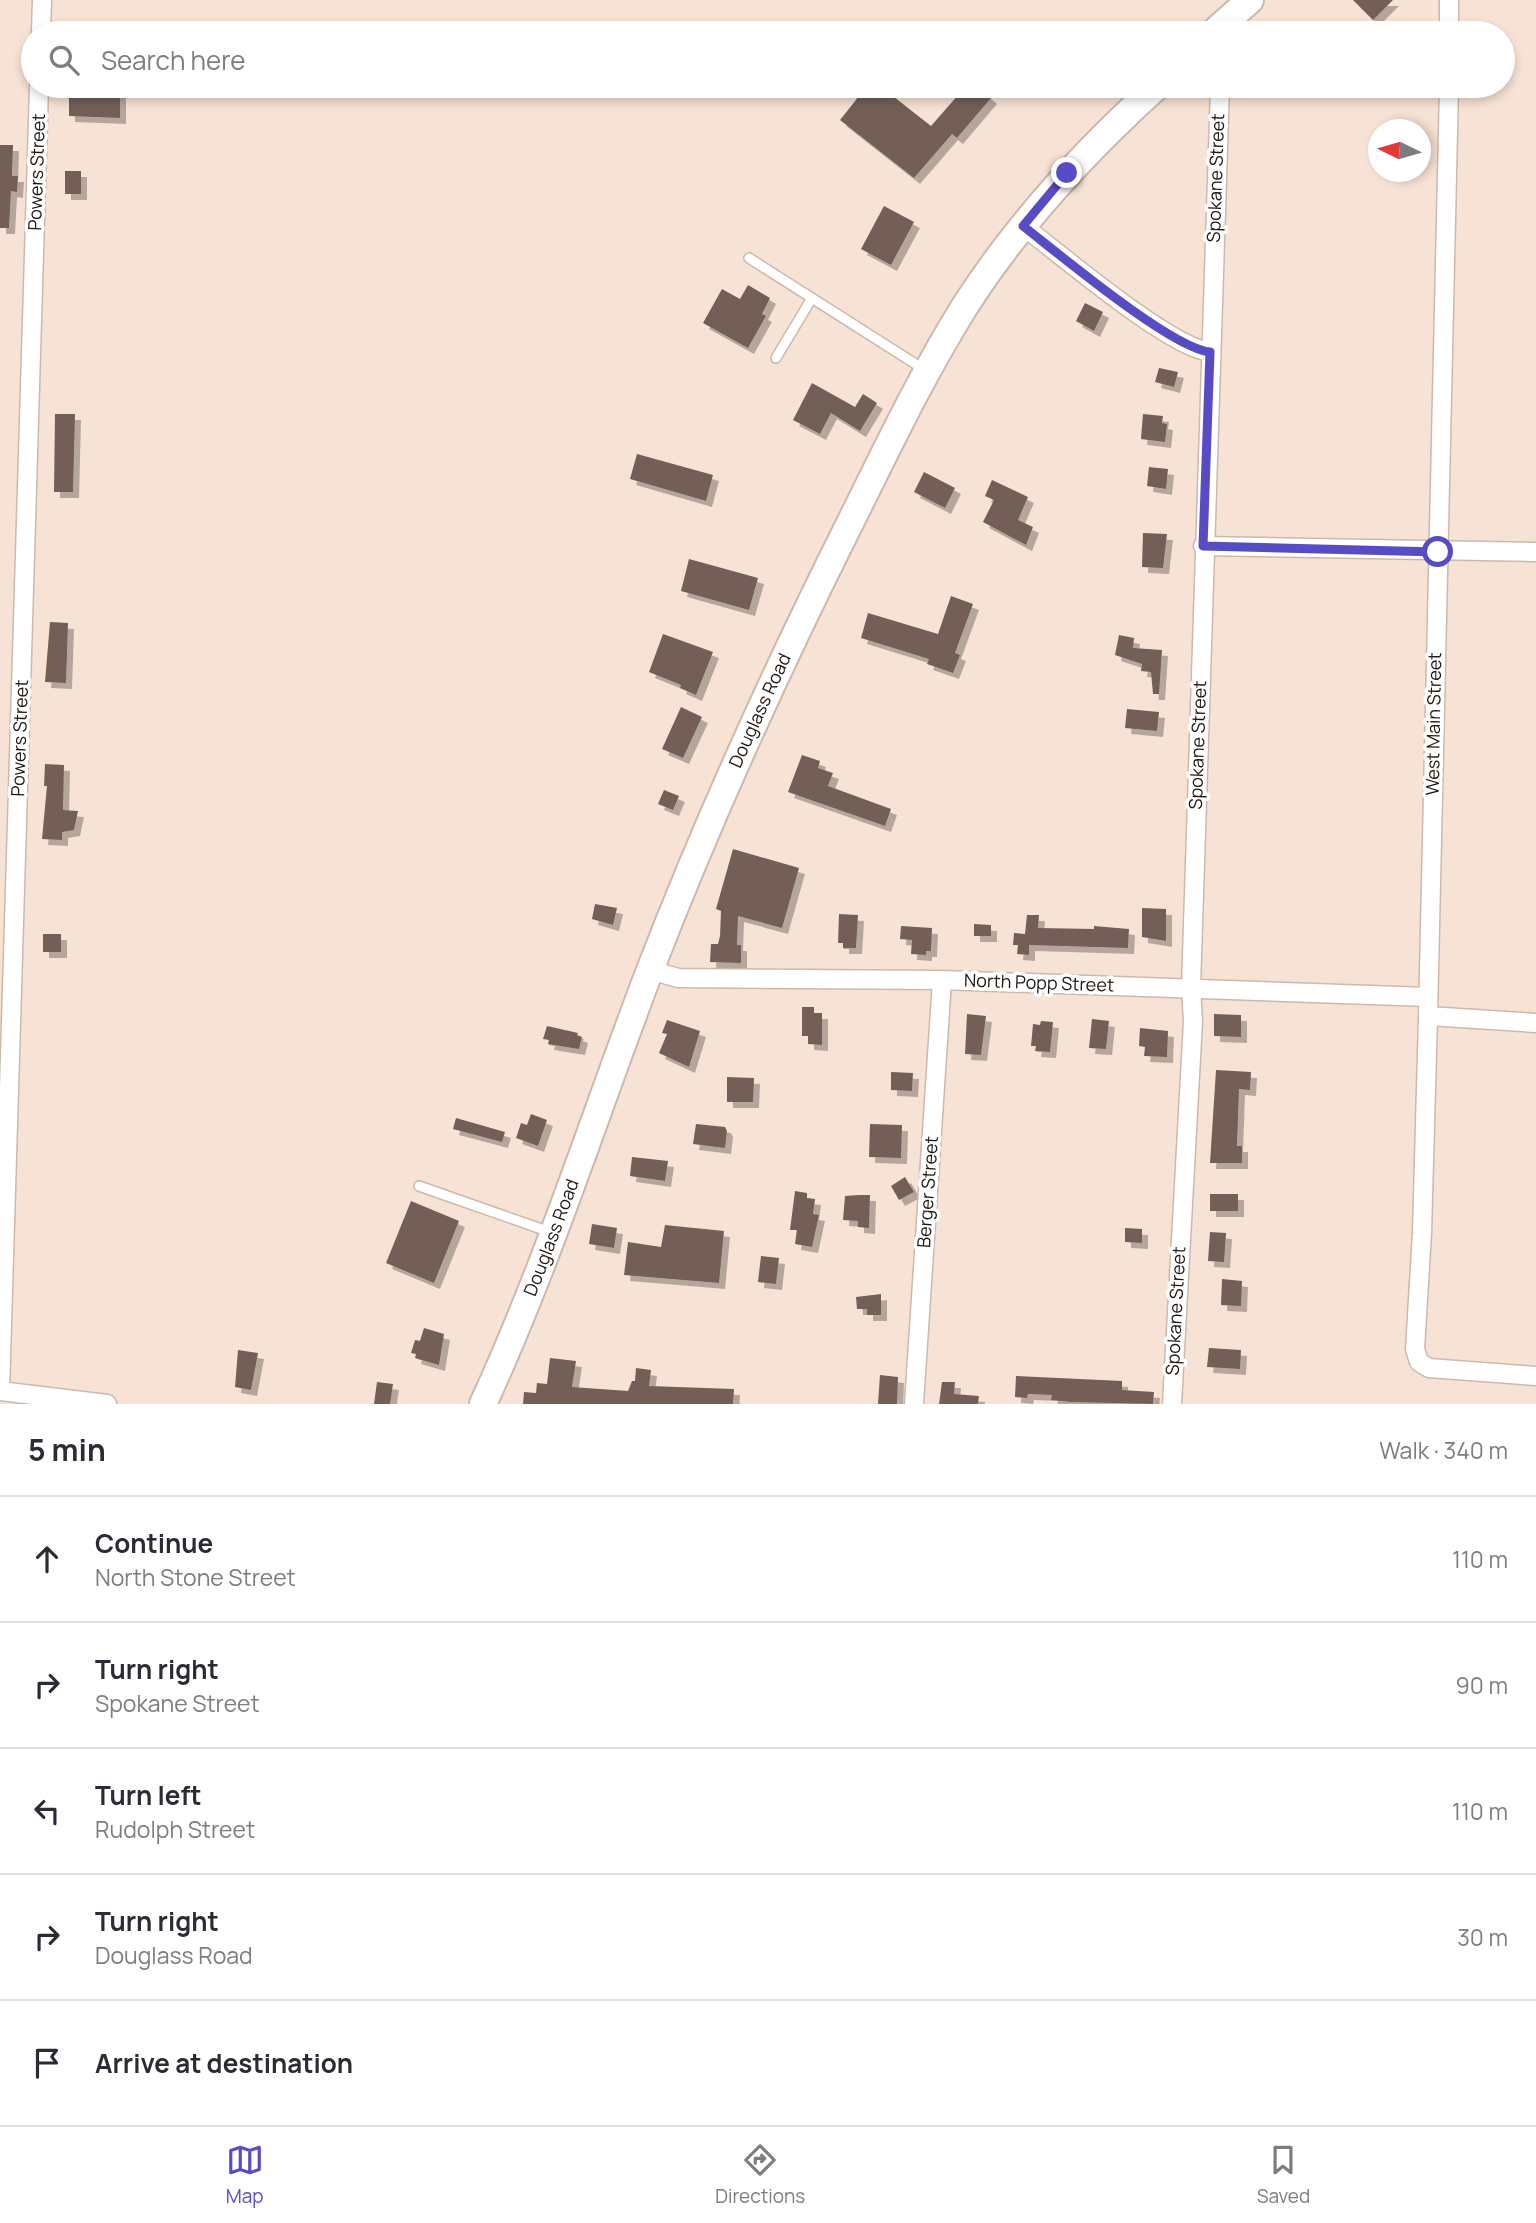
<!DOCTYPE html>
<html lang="en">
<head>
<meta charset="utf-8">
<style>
  :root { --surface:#fff; --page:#f2f2f3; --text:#2b2b33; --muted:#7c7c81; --line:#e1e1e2; --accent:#584cc4 }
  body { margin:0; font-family:Manrope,sans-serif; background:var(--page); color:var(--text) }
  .compass { position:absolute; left:1368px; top:119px; width:63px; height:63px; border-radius:50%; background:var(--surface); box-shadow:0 4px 10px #0003; rotate:275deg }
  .stop { position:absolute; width:21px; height:21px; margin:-16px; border:5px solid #584cc4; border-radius:50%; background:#fff }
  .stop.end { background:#584cc4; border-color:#fff; box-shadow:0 2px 7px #0008 }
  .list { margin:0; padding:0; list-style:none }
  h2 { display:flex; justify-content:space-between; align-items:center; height:91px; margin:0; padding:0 28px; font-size:30px }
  h2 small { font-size:23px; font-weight:400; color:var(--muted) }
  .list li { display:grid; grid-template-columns:46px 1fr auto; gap:21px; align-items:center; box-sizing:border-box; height:126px; padding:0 28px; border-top:2px solid var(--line) }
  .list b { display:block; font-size:26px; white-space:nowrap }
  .list p { margin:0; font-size:23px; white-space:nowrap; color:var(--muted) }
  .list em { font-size:23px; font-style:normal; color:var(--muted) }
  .icon { flex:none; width:38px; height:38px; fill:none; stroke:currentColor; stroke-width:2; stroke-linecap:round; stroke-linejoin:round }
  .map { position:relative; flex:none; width:1536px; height:1404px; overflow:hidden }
  .search { position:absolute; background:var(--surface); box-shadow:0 4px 10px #0003; left:21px; right:21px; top:21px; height:77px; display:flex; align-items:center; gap:18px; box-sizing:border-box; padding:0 24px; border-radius:38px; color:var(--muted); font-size:26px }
  .sheet { height:721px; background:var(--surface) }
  nav { display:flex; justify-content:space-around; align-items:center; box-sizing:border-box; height:98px; border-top:2px solid var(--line); background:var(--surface); font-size:19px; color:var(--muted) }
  nav a { display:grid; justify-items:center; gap:4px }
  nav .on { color:var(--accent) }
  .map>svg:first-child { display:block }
  .building { fill:#735e59; filter:url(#shadow) }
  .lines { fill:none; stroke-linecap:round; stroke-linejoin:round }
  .service-casing { stroke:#cdb9ac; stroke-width:12 }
  .minor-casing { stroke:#cdb9ac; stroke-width:21 }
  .primary-casing { stroke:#cdb9ac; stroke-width:30 }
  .service { stroke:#fff; stroke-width:9 }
  .minor { stroke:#fff; stroke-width:18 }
  .primary { stroke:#fff; stroke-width:26 }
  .route { stroke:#584cc4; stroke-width:9 }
  .labels { text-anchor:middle; stroke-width:7; stroke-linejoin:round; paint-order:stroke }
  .street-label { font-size:18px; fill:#1d1611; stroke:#fff }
</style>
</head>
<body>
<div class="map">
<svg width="1536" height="1404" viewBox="0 0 1536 1404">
  <defs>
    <filter id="shadow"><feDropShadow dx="6" dy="6" stdDeviation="0" flood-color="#0004"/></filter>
  </defs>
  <rect width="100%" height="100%" fill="#f7e3d5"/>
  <path class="building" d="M1353 0H1393L1373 20Z
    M70 21H90L89 33H70Z
    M867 86H880L931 126 966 86H977L991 98 957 138 952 134 914 178 840 120Z
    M120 89V118L69 116V90Z
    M0 145H13L12 176H18L17 192 11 191 9 228H0Z
    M65 171H81V194H65Z
    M884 206 914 222 891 265 861 249Z
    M748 285 770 298 762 314 766 316 748 348 703 323 722 289 740 299Z
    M1085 303 1103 312 1094 331 1076 321Z
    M1159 368 1178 372 1174 387 1155 382Z
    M812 383 855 407 863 394 877 403 860 431 831 413 820 434 793 420Z
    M55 414H75L73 492H54Z
    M1143 414 1163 416 1162 423 1167 424 1165 442 1141 439Z
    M637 454 713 475 706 501 630 479Z
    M1149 467 1168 469 1166 489 1147 486Z
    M924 472 955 488 945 508 914 492Z
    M992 480 1028 497 1018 520 1033 527 1026 545 983 522 994 500 985 496Z
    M1143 533 1167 534 1163 568 1142 567Z
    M689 559 758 578 749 610 681 591Z
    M951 596 973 604 955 653 960 655 953 673 927 664 929 659 861 638 868 613 938 634Z
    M50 622 68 623 66 683 45 682Z
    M663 634 713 652 696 695 680 688 681 685 649 672Z
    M1119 635 1134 638 1133 648 1162 650 1159 694H1153L1151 672 1141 671 1142 664 1115 655Z
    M681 707 702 717 683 758 662 749Z
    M1127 709 1159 712 1157 731 1125 728Z
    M802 755 820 761 818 768 833 773 828 786 891 809 885 826 788 792Z
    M45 764 64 765 63 810 78 811 74 830 62 832V840L42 839 47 786H44Z
    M664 790 679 796 673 810 658 804Z
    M733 849 799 868 782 928 738 916 737 945H741V963L710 962 711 944H718L720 936 721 911 716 909Z
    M595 904 617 908 613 925 592 919Z
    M1142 908 1166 909V941L1142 937Z
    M839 914 858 915 856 948H843V943H838Z
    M1027 915H1039L1038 928 1094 929V926L1129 929 1128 948 1029 945V955L1017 954 1018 945H1013L1014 933 1025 934Z
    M974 924 991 925V936H974Z
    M901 926 932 928 931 951H926V955L911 954 912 940 900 939Z
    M43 934H61V952H43Z
    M802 1007H814V1013H822V1045L808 1044V1036H802Z
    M967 1014 986 1016 981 1055 965 1054Z
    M1214 1014 1241 1015V1037L1214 1036Z
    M1092 1019 1109 1021 1106 1049 1089 1048Z
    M667 1020 700 1031 689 1067 659 1053 667 1034 662 1033Z
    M1041 1021 1053 1022 1050 1052 1035 1051 1036 1046H1031L1033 1024 1040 1025Z
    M547 1026 578 1033 577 1035 582 1037 579 1049 548 1044 549 1040 543 1039Z
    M1140 1028 1168 1031 1167 1057 1144 1056 1145 1047 1139 1046Z
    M1216 1070 1251 1072 1250 1090 1239 1089 1237 1146H1242V1163H1210Z
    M891 1072 913 1073 912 1091 891 1090Z
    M727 1077 754 1078 753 1102H727Z
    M531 1114 547 1120 538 1146 516 1138 521 1123 527 1125Z
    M456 1118 505 1132 502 1142 453 1129Z
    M696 1124 725 1127 727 1131 725 1148 693 1144Z
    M870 1124 902 1125 901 1158 869 1157Z
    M632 1157 668 1161 665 1181 630 1176Z
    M905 1177 914 1192 899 1200 891 1186Z
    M795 1191 807 1193V1198L815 1199 813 1214 819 1215 812 1247 795 1244 797 1230H790Z
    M1210 1194H1238V1211H1210Z
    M859 1195H870L869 1228 858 1227V1221L843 1220 845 1196Z
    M411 1201 459 1221 434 1283 386 1263Z
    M592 1224 617 1228 614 1248 589 1244Z
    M665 1225 724 1231 719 1283 624 1275 628 1242 661 1247Z
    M1125 1228 1142 1229V1243L1125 1242Z
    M1210 1232 1226 1233 1224 1262 1208 1261Z
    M761 1256 779 1258 776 1284 758 1282Z
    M1222 1279 1242 1281 1241 1306 1221 1305Z
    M881 1294V1315H867V1309H857L856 1297Z
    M424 1328 444 1334 439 1365 415 1358 416 1354 411 1353 415 1340 420 1341Z
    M1209 1348 1241 1350 1240 1369 1207 1367Z
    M238 1350 258 1353 251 1390 235 1387Z
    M550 1358 576 1361 572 1387 628 1391 632 1381H635L636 1368 651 1370 649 1386 734 1389 733 1404H523L524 1392 536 1393 537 1383 547 1384Z
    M880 1375 898 1377 897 1404H878Z
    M1016 1376 1122 1381V1390L1154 1392 1153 1404 1071 1402 1051 1400 1052 1395 1028 1394 1027 1398 1015 1397Z
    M377 1382 393 1384 390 1404H374Z
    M942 1382H955L954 1394 979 1396 978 1404H939Z"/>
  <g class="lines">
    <g class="service-casing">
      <path id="service" d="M749 258 925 370
        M776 358 812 298
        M419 1186 550 1232"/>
    </g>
    <g class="minor-casing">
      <path id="minor" d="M1449 0V33
        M41 33 42 0
        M1449 86 1428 1016 1422 1233 1415 1349 1419 1362 1429 1368 1536 1376
        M1023 226C1060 254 1170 348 1210 352
        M1203 546 1536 552
        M650 970 678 978 942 980 1428 997
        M1428 1016 1536 1023
        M0 1391 39 86
        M0 1391 107 1404
        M914 1404 942 980
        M1172 1404 1193 1021 1191 987 1220 86"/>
    </g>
    <g class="primary-casing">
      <g id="primary">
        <path d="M1213 33 1250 0"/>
        <path id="s1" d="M483 1404C548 1263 595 1114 650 970 708 820 774 675 846 531 884 455 920 378 965 306 1018 223 1084 152 1157 86"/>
      </g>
    </g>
    <use href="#service" class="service"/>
    <use href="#minor" class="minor"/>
    <use href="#primary" class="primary"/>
  </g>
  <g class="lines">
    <path class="route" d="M1067 173 1023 226C1059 254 1171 348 1210 352L1203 546 1438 552"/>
  </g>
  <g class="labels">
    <g class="street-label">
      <text transform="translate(37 172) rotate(-88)" y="6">Powers Street</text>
      <text transform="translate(1216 178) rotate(-88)" y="6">Spokane Street</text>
      <text dy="6" stroke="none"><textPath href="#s1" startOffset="747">Douglass Road</textPath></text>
      <text transform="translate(1434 724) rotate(-89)" y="6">West Main Street</text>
      <text transform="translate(20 738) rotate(-88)" y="6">Powers Street</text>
      <text transform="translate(1198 745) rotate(-88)" y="6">Spokane Street</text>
      <text transform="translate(1039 983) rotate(2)" y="6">North Popp Street</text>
      <text transform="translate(928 1192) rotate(-86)" y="6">Berger Street</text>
      <text dy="6" stroke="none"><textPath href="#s1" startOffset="180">Douglass Road</textPath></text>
      <text transform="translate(1176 1311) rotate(-87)" y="6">Spokane Street</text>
    </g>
  </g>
</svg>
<svg class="compass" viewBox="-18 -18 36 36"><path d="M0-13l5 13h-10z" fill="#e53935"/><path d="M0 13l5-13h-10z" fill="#7c7c81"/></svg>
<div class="stop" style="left:1438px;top:552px"></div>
<div class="stop end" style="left:1067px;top:173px"></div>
<div class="search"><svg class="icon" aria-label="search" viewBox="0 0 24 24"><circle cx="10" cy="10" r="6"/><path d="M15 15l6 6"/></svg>Search here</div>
</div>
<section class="sheet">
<h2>5 min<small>Walk · 340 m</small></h2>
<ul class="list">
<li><svg class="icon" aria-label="ahead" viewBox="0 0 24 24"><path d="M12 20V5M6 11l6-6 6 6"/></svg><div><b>Continue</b><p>North Stone Street</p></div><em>110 m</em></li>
<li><svg class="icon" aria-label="right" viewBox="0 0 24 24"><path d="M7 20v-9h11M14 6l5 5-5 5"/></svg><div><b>Turn right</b><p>Spokane Street</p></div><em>90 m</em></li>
<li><svg class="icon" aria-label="left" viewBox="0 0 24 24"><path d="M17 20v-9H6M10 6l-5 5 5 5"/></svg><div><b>Turn left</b><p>Rudolph Street</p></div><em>110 m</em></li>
<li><svg class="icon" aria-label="right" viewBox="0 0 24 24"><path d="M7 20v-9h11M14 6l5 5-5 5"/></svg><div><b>Turn right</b><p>Douglass Road</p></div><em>30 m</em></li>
<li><svg class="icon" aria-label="arrive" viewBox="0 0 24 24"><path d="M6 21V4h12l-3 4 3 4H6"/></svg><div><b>Arrive at destination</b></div></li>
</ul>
</section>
<nav>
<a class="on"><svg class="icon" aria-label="map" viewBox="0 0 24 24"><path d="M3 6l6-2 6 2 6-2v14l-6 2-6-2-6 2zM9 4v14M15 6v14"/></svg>Map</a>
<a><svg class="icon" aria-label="directions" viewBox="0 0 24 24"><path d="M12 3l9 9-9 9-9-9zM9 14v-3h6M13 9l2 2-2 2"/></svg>Directions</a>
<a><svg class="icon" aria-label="saved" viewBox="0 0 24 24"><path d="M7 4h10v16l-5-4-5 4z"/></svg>Saved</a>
</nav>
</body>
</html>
